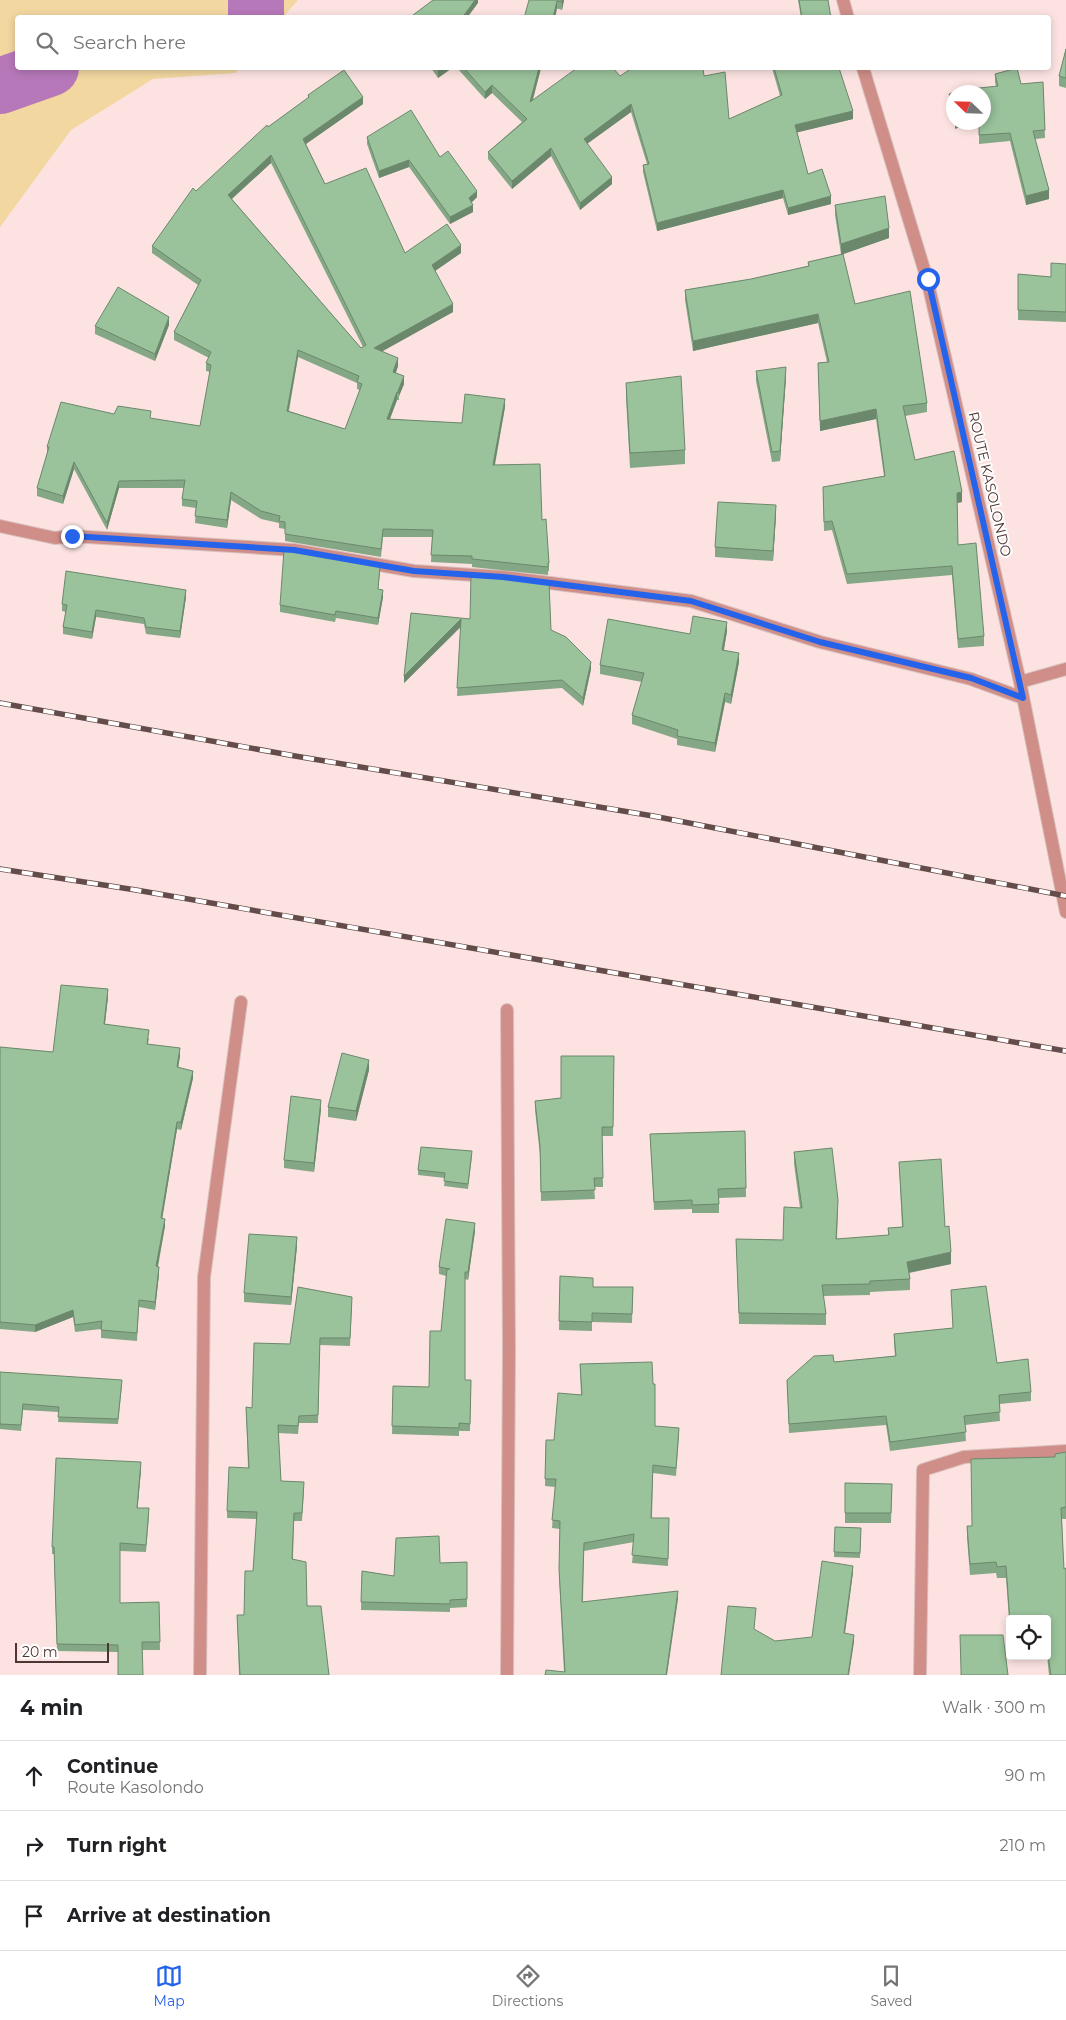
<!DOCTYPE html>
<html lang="en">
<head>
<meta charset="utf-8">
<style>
  :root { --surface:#fff; --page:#f6f6f6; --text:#202124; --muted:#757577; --line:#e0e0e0; --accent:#2563eb }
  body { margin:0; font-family:Montserrat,sans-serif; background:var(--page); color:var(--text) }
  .controls { position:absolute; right:15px; bottom:15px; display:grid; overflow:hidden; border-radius:5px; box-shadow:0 2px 8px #0003 }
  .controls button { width:45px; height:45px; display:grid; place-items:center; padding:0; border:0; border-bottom:1px solid var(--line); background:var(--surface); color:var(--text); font:25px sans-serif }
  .compass { position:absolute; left:946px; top:85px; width:45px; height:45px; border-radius:50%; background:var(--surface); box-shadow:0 2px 8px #0003; rotate:293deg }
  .scale { position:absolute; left:15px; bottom:12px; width:94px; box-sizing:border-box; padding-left:5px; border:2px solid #4d3533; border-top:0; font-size:14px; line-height:18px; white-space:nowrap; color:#4d3533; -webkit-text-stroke:4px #fff; paint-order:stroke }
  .stop { position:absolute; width:15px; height:15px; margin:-11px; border:4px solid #2563eb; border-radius:50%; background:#fff }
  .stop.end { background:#2563eb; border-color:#fff; box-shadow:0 1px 5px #0008 }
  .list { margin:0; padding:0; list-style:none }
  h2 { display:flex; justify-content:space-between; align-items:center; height:65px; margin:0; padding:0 20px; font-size:21px }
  h2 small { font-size:16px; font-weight:400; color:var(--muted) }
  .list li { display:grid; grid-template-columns:32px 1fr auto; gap:15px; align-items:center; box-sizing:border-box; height:70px; padding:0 20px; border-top:1px solid var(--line) }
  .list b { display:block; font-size:19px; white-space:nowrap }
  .list p { margin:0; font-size:16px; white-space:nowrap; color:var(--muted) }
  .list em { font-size:16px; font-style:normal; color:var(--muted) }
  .icon { flex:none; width:28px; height:28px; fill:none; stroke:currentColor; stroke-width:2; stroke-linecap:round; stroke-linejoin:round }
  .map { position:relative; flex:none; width:1066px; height:1675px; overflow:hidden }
  .search { position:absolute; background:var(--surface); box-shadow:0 2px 8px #0003; left:15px; right:15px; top:15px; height:55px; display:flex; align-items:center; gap:12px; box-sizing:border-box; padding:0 18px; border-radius:5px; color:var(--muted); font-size:19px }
  .sheet { height:275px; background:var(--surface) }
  nav { display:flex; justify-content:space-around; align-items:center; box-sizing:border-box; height:70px; border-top:1px solid var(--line); background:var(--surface); font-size:14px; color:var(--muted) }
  nav a { display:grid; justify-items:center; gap:2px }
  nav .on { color:var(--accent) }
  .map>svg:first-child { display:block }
  .green { fill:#f2d7a0 }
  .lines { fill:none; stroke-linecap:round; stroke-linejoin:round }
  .river { stroke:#b778ba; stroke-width:56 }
  .minor-casing { stroke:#d9c0be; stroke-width:14 }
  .minor { stroke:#cf8e88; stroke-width:12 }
  .rail-casing { stroke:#644c4a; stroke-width:5.5 }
  .rail { stroke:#fff; stroke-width:4; stroke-dasharray:11; stroke-linecap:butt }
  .wall { fill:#84a785; fill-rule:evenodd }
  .shaded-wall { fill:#6c886c }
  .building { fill:#9ac29b; stroke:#6c886c; fill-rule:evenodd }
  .route { stroke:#2563eb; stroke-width:6 }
  .labels { text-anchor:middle; stroke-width:4; stroke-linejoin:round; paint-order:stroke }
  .street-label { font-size:14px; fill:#4d3533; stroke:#fff }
</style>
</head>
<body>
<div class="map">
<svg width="1066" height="1675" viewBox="0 0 1066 1675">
  <rect width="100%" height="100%" fill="#fce3e1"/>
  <path class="green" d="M0 0H298L283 17 18 18V68H240L235 73 153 79 71 130 0 227Z"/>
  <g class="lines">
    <path class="river" d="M256 18V0
      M0 86 51 68"/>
    <g class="minor-casing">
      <path id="minor" d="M843 0 848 18
        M863 68 927 279 1020 682 1066 912
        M0 526 55 538 72 536 294 550 414 571 503 577 691 601 820 642 971 679 1023 698
        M1020 682 1066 669
        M200 1675 204 1277 241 1002
        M507 1675 509 1350 507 1010
        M920 1675 923 1470 964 1457 1066 1451"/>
    </g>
    <use href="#minor" class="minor"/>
    <g class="rail-casing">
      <path id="rail" d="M0 703 295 756 653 816 1066 896
        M0 869 136 890 1066 1051"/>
    </g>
    <use href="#rail" class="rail"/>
  </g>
  <path class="wall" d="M529 0H564L562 10Z
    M798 0H828L831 18H801Z
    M1066 49V88L1059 86V76Z
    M431 68H452L438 78Z
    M457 68H541L533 100 620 76H704L729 119 780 96 772 68H839L853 119 797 132 808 174 831 204 788 215 783 198 657 231 643 172V165L647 164 631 112 587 144 612 184 580 210 551 156 512 189 488 159V152L522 122 492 93 485 99Z
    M1017 68 1021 84 1043 82 1045 138 1035 139 1049 190V199L1026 205 1010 141 979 144V122H984V92H954V122L949 102V94L961 90 996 87 995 82V74Z
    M308 95 363 104 306 144 325 184 405 253H461L435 271 453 312 382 351 398 366 396 373 404 384 399 396V400H397L390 419 462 423 505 407 495 465 542 520 549 563V571H548V575L472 567V564L431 562 432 537H383L381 557 285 541V529L279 528V523L261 519 231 500 227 528 195 523 196 508 182 506V499L184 488H119L107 530 74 469 63 504 37 496V488L47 454V447L114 414 151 419 200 426 210 372 206 371V363L209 358 174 340V332L198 285 152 253V246L196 191 268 127 308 98ZM271 163 363 347 361 348 232 199ZM298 357 357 383V389L360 390 345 429 289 411Z
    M367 137 440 157 477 197 471 203 473 212 450 224 409 167 379 178 367 144Z
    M835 205 889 238 842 254 855 304 927 403V412L905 416 915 460 962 502 957 503 958 545 984 636V646L958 648 952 575 847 584 832 530 824 531 823 487 884 476 876 419 820 431 818 363 827 362 818 323 693 351 685 300V290L751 279 808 266V262L841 254 835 215Z
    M1066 264V322L1018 320V274L1051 277Z
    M169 325 155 361 95 334V326Z
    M756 371 786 377 780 461 772 462 756 381Z
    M626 383 685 450V464L630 468 626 398Z
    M776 515 773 561 715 557V547Z
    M380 573 378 589 383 597 378 625 336 618 335 622 280 612V605Z
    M186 597 180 638 146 634 144 624 96 617 92 639 63 634V627L66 612 62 611V604Z
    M411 613 551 630 591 669 583 706 562 688 457 696 461 627 404 683Z
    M727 631 724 650 739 662 731 704 725 702 715 752 677 745V739L632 724V715L642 682 600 674V665L690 634Z
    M108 997 105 1024 149 1038 148 1044 180 1056 178 1067 193 1078 181 1130 177 1129 162 1218 165 1226 158 1267 159 1274 155 1310 139 1307 137 1341 101 1338V1329L75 1332 73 1317 35 1332 0 1329V1047L53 1052Z
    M614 1056 613 1136H602L603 1187H594L595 1199 541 1201 540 1155 535 1110V1101L561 1098Z
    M369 1070 356 1121 328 1117V1107Z
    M321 1109 314 1172 284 1168V1160Z
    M745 1131 746 1197 719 1198V1213H692V1209L654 1210 650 1134Z
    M794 1152 838 1211 837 1239 888 1236V1228L902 1227 899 1162 945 1227 951 1264 909 1273 910 1279V1290L870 1292V1295L823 1296 826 1314V1325L739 1324 736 1239 783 1240 800 1208 794 1164Z
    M472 1156 468 1189 444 1186 445 1178 418 1175V1170Z
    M475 1231 468 1280 465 1279V1380H471L470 1431H459V1436L392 1434 393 1386 429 1387 441 1331 446 1276 439 1274V1267Z
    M297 1246 291 1305 244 1302V1293Z
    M560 1276 593 1287H633L632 1323 592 1322V1331L559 1330Z
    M951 1290 997 1363 1031 1392V1401L999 1404 1000 1421 965 1425 966 1441 890 1451 886 1425 789 1433 787 1380 834 1362 895 1356 894 1343V1334L953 1328Z
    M352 1305 350 1346 320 1345 318 1423H299L298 1434 278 1433 281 1481 304 1490 302 1521H294L293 1559 329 1675H239L237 1615H244L253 1571 257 1519 227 1518V1511L248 1468 246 1407 252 1408 290 1344Z
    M580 1364 653 1384 655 1426 679 1435 676 1476 653 1473 652 1518 669 1526 668 1566 632 1563 634 1542 584 1551 583 1602 678 1599 564 1672 559 1577 560 1529 552 1528 555 1487 545 1486 546 1440H554L581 1395Z
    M0 1372 122 1385 118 1424 58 1422 59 1412 23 1410 21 1431 0 1429Z
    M1066 1452V1519H1062L1066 1675H1049L1047 1656V1619H1010V1633L1006 1578H997L996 1573 970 1575 967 1538V1526H971L1055 1457V1454Z
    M141 1470 137 1508 149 1516 146 1552 120 1551V1603L159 1602 160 1650H142L118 1652 57 1651 54 1554H52V1547Z
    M845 1483 892 1484 891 1523H845Z
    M835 1527 861 1528 860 1558 834 1557Z
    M467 1562V1607L450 1608V1612L361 1610 362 1571 394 1576 440 1563Z"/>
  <path class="shaded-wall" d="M475 0H478V3L467 18H462Z
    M562 0H564L562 10Z
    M557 1V9L555 18H553Z
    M442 68H452L438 78V70Z
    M539 68H541L530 109V102Z
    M492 85V93L485 99V92Z
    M363 97V104L303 146V139Z
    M631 104V112L584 146V139Z
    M853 111V119L795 133V125Z
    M955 122H972L955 129Z
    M551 148V156L512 189V181Z
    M271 155V163L228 202V195Z
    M409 160V167L379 178V171Z
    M612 177V184L580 210V203Z
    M783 190V198L657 231V223Z
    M1049 190V199L1026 205V196Z
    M477 191V197L469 205V198Z
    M831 196V204L788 215V208Z
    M473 205V212L450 224V217Z
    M889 228V238L841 255V244Z
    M461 245V253L432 273V265Z
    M453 304V312L374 356V348Z
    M818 314V323L693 351V341Z
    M169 317V325L155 361V354Z
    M298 350V357L287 418V411Z
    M398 358V366L393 380V372Z
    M786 367V377L780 461V451Z
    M404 376V384L399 396V393L398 392Z
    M397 392V400L387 426V419Z
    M505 399V407L493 473V465Z
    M876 409V419L820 431V421Z
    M74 462V469L63 504V496Z
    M119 481V488L107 530V523Z
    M231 492V500L227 528V520Z
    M962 492V502L957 503V493Z
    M776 505V515L773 561V551Z
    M186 590V597L180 638V631Z
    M383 590V597L378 625V618Z
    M96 610V617L92 639V632Z
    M461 619V626L404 683V676Z
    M727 622V631L722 659V650Z
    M739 653V662L731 704V695Z
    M591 662V669L583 706V698Z
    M725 693V702L715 752V743Z
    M108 989V997L104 1031V1024Z
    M180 1048V1056L177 1075V1067Z
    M369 1060V1070L356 1121V1111Z
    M193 1071V1078L181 1130V1122Z
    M321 1100V1109L314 1172V1163Z
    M177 1122V1129L161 1226V1218Z
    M165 1219V1226L156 1274V1266Z
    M475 1223V1231L468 1280V1272Z
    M297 1237V1246L291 1305V1297Z
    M951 1252V1264L907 1273V1262Z
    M159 1267V1274L155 1310V1302Z
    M73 1310V1317L35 1332V1325Z
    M141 1462V1470L137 1515V1508Z
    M853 1566V1573L844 1641V1633Z
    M678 1591V1599L667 1675H666Z
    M854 1635V1642L849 1675H848Z"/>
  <path class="building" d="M433 0H475L462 18H409Z
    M529 0H562V2L557 1 553 18H524Z
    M799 0H828L831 18H802Z
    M1066 49V78L1059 76Z
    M436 68H442L438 70Z
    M464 68H539L530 102 577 68H613L620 76 632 68H703L704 76 725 72 729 119 782 95 774 68H839L853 111 795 125 808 174 822 169 831 196 788 208 783 190 657 223 643 165 649 164 631 104 584 139 612 177 580 203 551 148 512 181 488 152 527 119 492 85 485 92Z
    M1017 68 1021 84 1043 82 1045 130 1033 131 1049 190 1026 196 1010 133 979 135V122H984V92H954V113L949 94 961 90 998 86 995 74Z
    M344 70 363 97 303 139 325 184 366 168 405 253 447 224 461 245 432 265 453 304 374 348 398 358 393 372 404 376 398 391 399 393 397 392 387 419 462 423 465 394 505 399 493 465 540 464 542 520 546 519 549 563H548V567L472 559V556L431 555 433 530 383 529 381 549 285 534V522L279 521 280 516 261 511 231 492 227 520 195 516 197 501 182 499 185 480 119 481 107 523 74 462 63 496 37 488 49 447H47L61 402 114 414 118 406 151 411 150 418 200 426 211 365 206 363 211 352 174 332 201 280 152 246 193 188 196 191 267 125 268 127 309 97 308 95ZM271 155 366 345 361 348 228 195ZM298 350 359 376 357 382 362 384 345 429 287 411Z
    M411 110 440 157 448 151 477 191 469 198 473 205 450 217 409 160 379 171 367 137Z
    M885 196 889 228 841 244 835 205Z
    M843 254 855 304 910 291 927 403 903 406 915 460 954 451 962 492 957 493 958 545 976 543 984 636 958 639 952 566 847 574 832 521 824 522 823 487 885 476 876 409 820 421 818 363 829 362 818 314 693 341 685 290 751 279 809 266 808 262Z
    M1051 263 1066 264V312L1018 310V274L1051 277Z
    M118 287 169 317 155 354 95 326Z
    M786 367 780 451 772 452 756 371Z
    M681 376 685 450 630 453 626 383Z
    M718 502 776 505 773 551 715 547Z
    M284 550 380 566 378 589 383 590 378 618 336 611 335 615 280 605Z
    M66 571 186 590 180 631 146 627 144 618 96 610 92 632 63 627 67 605 62 604Z
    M471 575 549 583 551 630 566 637 591 662 583 698 562 680 457 688 461 619 404 676 411 613 470 619Z
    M693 616 727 622 722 650 739 653 731 695 725 693 715 743 677 736 678 730 632 715 644 673 600 665 608 619 690 634Z
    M61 985 108 989 104 1024 149 1030 147 1044 180 1048 177 1067 193 1071 181 1122H177L161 1218 165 1219 156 1266 159 1267 155 1302 139 1300 137 1333 101 1330 102 1321 75 1325 73 1310 35 1325 0 1322V1047L53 1052Z
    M342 1053 369 1060 356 1111 328 1107Z
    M561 1056H614L613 1127H602L603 1178H594L595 1190 541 1192 540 1146 535 1101 561 1098Z
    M291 1096 321 1100 314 1163 284 1160Z
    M745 1131 746 1188 718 1189 719 1204 692 1205V1200L654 1202 650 1134Z
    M421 1147 472 1151 468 1184 444 1181 445 1173 418 1170Z
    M832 1148 838 1200 836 1239 889 1235 888 1228 903 1227 899 1162 941 1159 945 1227 949 1226 951 1252 907 1262 910 1279 870 1281V1284L822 1285 826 1314 739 1313 736 1239 783 1240 784 1207 802 1208 794 1152Z
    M446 1219 475 1223 468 1272H465V1380H471L470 1424 459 1423V1428L392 1426 393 1386 429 1387 430 1331H441L447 1269H450L439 1267Z
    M249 1234 297 1237 291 1297 244 1293Z
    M560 1276 593 1278V1287H633L632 1314 592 1313V1322L559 1321Z
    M986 1286 997 1363 1028 1359 1031 1392 999 1395 1000 1412 964 1416 966 1432 890 1442 886 1416 789 1424 787 1380 814 1356 833 1355 834 1362 896 1356 894 1334 953 1328 951 1290Z
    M298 1287 352 1297 350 1338H320L318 1415 299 1416 298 1426 278 1425 281 1481 304 1482 302 1513H294L292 1559 306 1562 307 1606H321L329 1675H240L237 1615H244L245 1571H253L257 1512 227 1511 229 1467 249 1468 246 1407 252 1408 254 1343 290 1344Z
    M652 1362 653 1384H655V1426L679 1428 676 1468 653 1465 651 1518H669L668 1559 632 1555 634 1534 584 1543 582 1602 678 1591 666 1675H545L546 1670 565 1672 559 1569 560 1521 552 1520 556 1479H545L546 1440H554L558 1393 582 1395 580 1364Z
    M0 1372 122 1380 118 1419 58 1417 59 1407 23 1404 21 1425 0 1424Z
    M1066 1452V1507L1061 1508 1064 1569 1066 1568V1675H1051L1047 1648V1619H1010V1622L1006 1566 997 1567 996 1562 970 1564 967 1526H972L971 1459 1055 1457V1454Z
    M56 1458 141 1462 137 1508H149L146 1545 120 1543V1603L159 1602 160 1642H142L143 1675H118V1645L57 1644 54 1547H52Z
    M845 1483 892 1484 891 1513H845Z
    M835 1527 861 1528 860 1553 834 1552Z
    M439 1536 440 1563 467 1562V1599L450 1600V1604L361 1602 362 1571 394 1576 396 1538Z
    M822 1561 853 1566 844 1633 854 1635 848 1675H721L728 1606 756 1608 754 1629 775 1641 812 1637Z
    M960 1635H1003L1008 1675H961V1670Z"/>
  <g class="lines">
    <path class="route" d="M72 536 294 550 414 571 503 577 691 601 820 642 971 678 1023 698 928 279"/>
  </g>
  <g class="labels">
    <g class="street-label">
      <text transform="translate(990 484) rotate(77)" y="5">ROUTE KASOLONDO</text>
    </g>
  </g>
</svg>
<div class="controls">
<button><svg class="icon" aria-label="locate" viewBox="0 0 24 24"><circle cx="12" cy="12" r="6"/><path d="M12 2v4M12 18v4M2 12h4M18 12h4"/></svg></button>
</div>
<svg class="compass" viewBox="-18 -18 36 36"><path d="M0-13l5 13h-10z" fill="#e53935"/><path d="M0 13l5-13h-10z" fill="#757577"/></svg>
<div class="scale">20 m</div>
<div class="stop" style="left:928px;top:279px"></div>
<div class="stop end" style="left:72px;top:536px"></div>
<div class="search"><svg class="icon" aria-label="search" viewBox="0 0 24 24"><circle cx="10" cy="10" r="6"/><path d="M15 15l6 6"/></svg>Search here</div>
</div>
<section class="sheet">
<h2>4 min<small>Walk · 300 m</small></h2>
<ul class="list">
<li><svg class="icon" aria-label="ahead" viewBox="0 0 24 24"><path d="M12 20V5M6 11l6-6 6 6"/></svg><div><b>Continue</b><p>Route Kasolondo</p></div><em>90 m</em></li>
<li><svg class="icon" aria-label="right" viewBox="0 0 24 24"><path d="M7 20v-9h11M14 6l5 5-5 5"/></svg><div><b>Turn right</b></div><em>210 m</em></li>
<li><svg class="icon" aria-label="arrive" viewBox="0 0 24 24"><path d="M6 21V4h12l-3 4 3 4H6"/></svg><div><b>Arrive at destination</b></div></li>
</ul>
</section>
<nav>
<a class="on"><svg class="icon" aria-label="map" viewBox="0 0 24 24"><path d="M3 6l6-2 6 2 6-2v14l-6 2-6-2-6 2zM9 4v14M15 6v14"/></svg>Map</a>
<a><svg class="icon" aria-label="directions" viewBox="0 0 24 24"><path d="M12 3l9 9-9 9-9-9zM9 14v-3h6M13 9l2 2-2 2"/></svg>Directions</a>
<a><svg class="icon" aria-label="saved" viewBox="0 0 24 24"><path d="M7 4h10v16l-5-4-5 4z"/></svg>Saved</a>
</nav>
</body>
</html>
